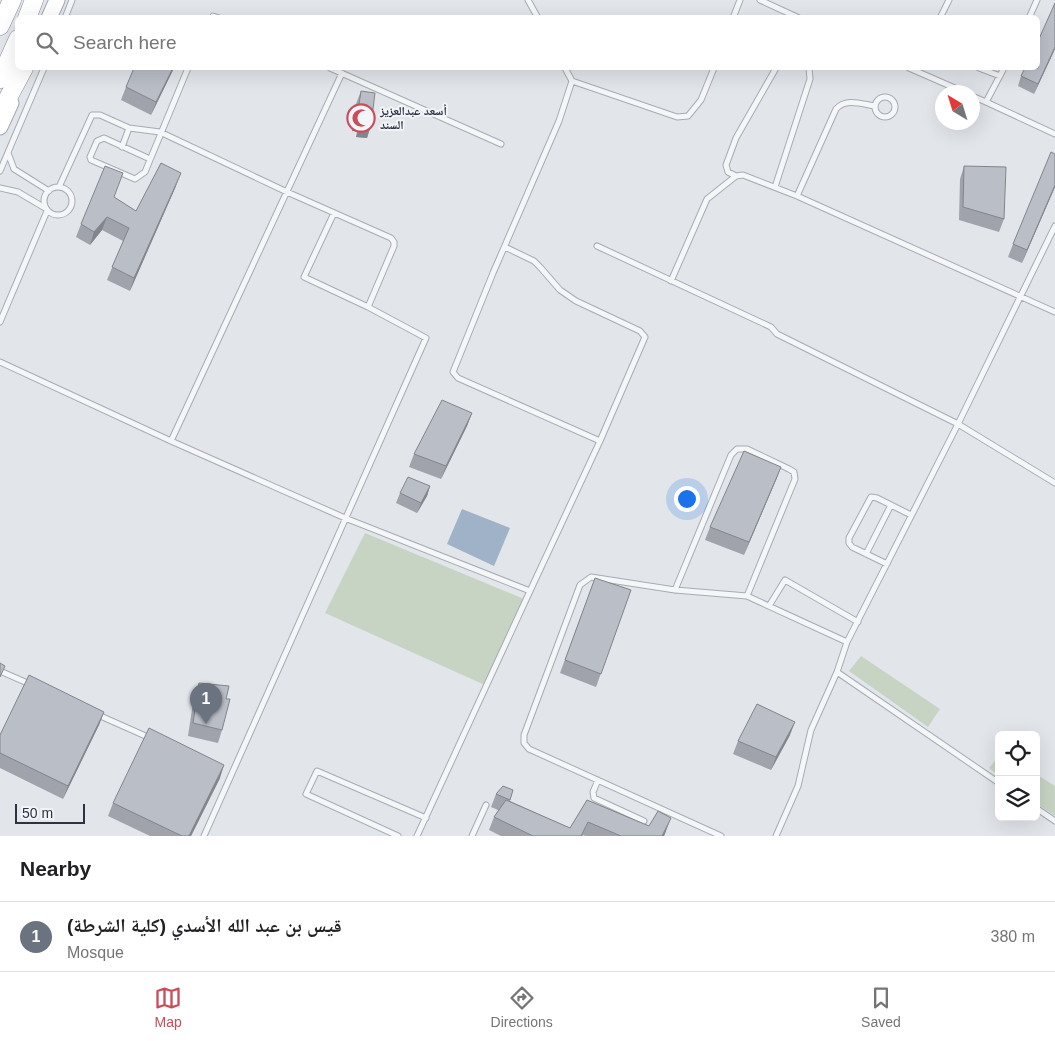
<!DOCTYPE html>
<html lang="en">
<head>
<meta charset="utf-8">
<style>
  :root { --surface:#fff; --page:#f2f2f2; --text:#202124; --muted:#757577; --line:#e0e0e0; --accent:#c94d5c }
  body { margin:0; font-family:Arial,"Noto Naskh Arabic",sans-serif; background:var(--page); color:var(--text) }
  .controls { position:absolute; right:15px; bottom:15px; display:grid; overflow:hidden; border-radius:8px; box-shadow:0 5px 20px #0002 }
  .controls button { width:45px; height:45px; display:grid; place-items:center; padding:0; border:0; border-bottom:1px solid var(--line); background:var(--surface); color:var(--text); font:25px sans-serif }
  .compass { position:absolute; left:935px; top:85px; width:45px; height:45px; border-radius:50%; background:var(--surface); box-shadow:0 5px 20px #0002; rotate:322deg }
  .scale { position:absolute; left:15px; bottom:12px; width:70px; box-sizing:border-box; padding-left:5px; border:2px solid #2b3241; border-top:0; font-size:14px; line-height:18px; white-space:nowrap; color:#2b3241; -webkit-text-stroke:4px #f2f4f7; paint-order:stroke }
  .you { position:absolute; left:686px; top:498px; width:18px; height:18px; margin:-12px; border:4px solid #fff; border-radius:50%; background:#1a73e8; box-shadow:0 0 0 8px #1a73e833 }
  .badge { display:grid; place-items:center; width:32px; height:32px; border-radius:50%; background:var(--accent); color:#fff; font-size:16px; font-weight:700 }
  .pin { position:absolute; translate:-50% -41px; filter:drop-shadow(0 1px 2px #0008) }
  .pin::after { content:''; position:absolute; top:26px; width:18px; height:15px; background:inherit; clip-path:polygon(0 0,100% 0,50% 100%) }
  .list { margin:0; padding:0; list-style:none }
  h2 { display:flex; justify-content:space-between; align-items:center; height:65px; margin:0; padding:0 20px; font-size:21px }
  h2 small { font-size:16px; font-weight:400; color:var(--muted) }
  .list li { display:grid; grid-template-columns:32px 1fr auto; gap:15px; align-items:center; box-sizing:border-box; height:70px; padding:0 20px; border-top:1px solid var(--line) }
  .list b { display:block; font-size:19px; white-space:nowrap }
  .list p { margin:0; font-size:16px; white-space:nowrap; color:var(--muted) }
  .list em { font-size:16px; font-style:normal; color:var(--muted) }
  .icon { flex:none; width:28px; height:28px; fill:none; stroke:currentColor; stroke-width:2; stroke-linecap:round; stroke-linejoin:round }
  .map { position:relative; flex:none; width:1055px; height:836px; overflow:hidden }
  .search { position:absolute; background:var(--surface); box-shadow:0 5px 20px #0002; left:15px; right:15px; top:15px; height:55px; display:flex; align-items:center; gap:12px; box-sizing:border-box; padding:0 18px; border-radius:8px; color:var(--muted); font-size:19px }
  .sheet { height:135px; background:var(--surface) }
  nav { display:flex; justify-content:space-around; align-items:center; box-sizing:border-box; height:70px; border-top:1px solid var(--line); background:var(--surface); font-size:14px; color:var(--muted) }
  nav a { display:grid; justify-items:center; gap:2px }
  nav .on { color:var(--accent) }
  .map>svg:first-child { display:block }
  .green { fill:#c7d4c4 }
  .water { fill:#9fb2c8 }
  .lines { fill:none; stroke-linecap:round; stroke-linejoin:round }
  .lane-casing { stroke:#a7acb4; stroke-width:7 }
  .primary-casing { stroke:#a2a9b5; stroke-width:17 }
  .highway-casing { stroke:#8a92a0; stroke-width:19 }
  .lane { stroke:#f5f6f8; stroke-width:5 }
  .primary { stroke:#fff; stroke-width:15 }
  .highway { stroke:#fff; stroke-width:18 }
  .wall { fill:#a0a3ab }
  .shaded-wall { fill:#82858b }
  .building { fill:#babec7; stroke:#82858b }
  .labels { text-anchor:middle; stroke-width:4; stroke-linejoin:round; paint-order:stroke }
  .poi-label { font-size:12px; font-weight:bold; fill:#2b3241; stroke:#f2f4f7; text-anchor:start }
</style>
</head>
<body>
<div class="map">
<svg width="1055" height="836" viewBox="0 0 1055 836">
  <rect width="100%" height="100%" fill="#e2e5ea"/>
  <path class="green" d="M365 533 524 599 487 686 325 613Z
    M861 656 940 709 928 727 849 671Z
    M999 756V776L989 768Z
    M1036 774 1055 786V816L1036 803Z"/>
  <path class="water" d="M462 509 510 528 494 566 447 544Z"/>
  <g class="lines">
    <g class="lane-casing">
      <path id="lane" d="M528 0 538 18
        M760 0 799 18
        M65 18 72 0
        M212 18 213 16 219 18
        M733 18 740 0
        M940 18 949 0
        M1029 18 1037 0
        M330 68 501 144
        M565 68 572 81 677 117 688 116 701 100 714 68
        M909 68 964 92
        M979 68 1000 76
        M572 81 559 121 493 273 453 372 458 378 600 441
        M972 96 986 102 1004 68
        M875 107a10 10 0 1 1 20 0a10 10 0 1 1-20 0Z
        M986 102 1055 134
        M122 147 129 128
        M8 153 14 169 49 191
        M150 159 104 138 97 141 90 157 91 160 135 179 145 172 188 68
        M0 171 44 68
        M736 176 728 172 726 165 736 138 776 68
        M44 201a14 14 0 1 1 28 0a14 14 0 1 1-28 0Z
        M59 187 92 115H100L129 128 160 132 287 192 391 238 394 242V246L368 307
        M775 187 810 79 809 68
        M0 188 18 192 45 208
        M797 196 836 109C846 98 861 104 875 106
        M597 246 771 327 777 334 958 424 1055 483
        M671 281 707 199 736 176 743 175 797 196 1055 312
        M0 322 47 211
        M0 362 171 441 345 518 530 591 600 441 645 337 640 331 576 301 560 290 540 267 534 261 505 247
        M171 441 342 73
        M866 554 891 505
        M887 564 852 547 849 543V538L871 497 877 498 911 515
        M675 590 731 455 737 449H747L789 469 794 472 795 479 747 596
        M769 606 785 580 858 622
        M0 671 32 685
        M837 672 999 783
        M96 714 150 738
        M598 780 593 792 594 798 644 821
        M1036 808 1055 821
        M204 836 426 338 368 307 304 277 334 213
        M398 836 306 794 317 771 426 818
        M417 836 530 591
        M472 836 486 805
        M721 836 529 749 524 743V735L580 585 591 577 675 590 747 596 847 642
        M776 836 798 786 811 730 837 672 847 642 958 424 1055 226"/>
    </g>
    <g class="primary-casing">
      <path id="primary" d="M49 18 57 0
        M0 127 11 103"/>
    </g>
    <g class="highway-casing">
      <path id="highway" d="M27 18 34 0
        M0 26 12 0
        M0 79 18 39
        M0 113 24 68"/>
    </g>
    <use href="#lane" class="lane"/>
    <use href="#primary" class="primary"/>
    <use href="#highway" class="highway"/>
  </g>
  <path class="wall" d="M1055 49 1034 94 1018 86 1021 76Z
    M174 68 151 115 121 100 126 87Z
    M361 91 371 125 367 138 356 137 357 131H352L356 104Z
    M964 166 1004 219 999 232 959 220 960 179Z
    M176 186 130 291 107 280 123 241 102 230 90 245 76 237 81 224 114 197 136 211Z
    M1055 187 1022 263 1008 257 1013 244Z
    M472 413 467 426 441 479 409 467 414 454Z
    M781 467 776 480 744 555 705 540 710 527Z
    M430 486 427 496 417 513 396 503 400 493Z
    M595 578 631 590 596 687 560 673Z
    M199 683 226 699 222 730 218 743 188 736 194 696Z
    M104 712 99 725 63 799 0 768V735Z
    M790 735 771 770 733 754 738 741Z
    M220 778 191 836H150L108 816 113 803Z
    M513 790 510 801 570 828 587 800 649 826 666 831 664 836H585L583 835V836H501L489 830 494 817 498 810 491 807 496 794Z"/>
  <path class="shaded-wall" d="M1055 47V49L1034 94 1038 84Z
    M173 68H174L151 115 156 102Z
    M357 118H361L357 131H352Z
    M361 124 371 125 367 138 356 137Z
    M181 173 176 186 130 291 134 278Z
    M1055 185V187L1022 263 1027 250Z
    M107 217 102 230 90 245 94 232Z
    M472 413 467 426 441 479 446 466Z
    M781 467 776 480 744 555 749 542Z
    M430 486 427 496 417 513 421 503Z
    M104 712 99 725 63 799 68 786Z
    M795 722 790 735 771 770 776 757Z
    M224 765 220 778 191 836H189Z
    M671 818 666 831 664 836H662Z"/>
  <path class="building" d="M1055 3V47L1038 84 1021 76 1025 68H1038V41Z
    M134 68H173L156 102 126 87Z
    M361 91 375 93 371 125 361 124V118H357Z
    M1051 152 1055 154V185L1027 250 1013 244Z
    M161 163 181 173 134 278 112 267 129 228 107 217 94 232 81 224 105 166 123 173 114 197 136 211Z
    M964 166 1006 167 1004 219 963 207Z
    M442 400 472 413 446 466 414 454Z
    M744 451 781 467 749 542 710 527Z
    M408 477 430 486 421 503 400 493Z
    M595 578 631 590 601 674 565 660Z
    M0 663 5 666 0 677Z
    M29 675 104 712 68 786 0 753V735Z
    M199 683 229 686 226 699H230L222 730 193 723Z
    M757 704 795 722 776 757 738 741Z
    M149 728 224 765 189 836H182L113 803Z
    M503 786 513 790 510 800 496 794Z
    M506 800 570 828 587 800 649 826 658 811 671 818 662 836H621L588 822 581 836H533L494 817Z"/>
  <defs>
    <g id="mosque-ring" transform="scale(1.4375)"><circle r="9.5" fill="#f2f4f7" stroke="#c94d5c" stroke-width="1.5"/><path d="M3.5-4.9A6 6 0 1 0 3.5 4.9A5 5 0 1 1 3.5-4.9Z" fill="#c94d5c"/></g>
  </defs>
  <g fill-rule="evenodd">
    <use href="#mosque-ring" x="361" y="118"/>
  </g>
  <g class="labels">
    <g class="poi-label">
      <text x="380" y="115">أسعد عبدالعزيز<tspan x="380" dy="14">السند</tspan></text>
    </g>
  </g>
</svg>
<div class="controls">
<button><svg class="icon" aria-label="locate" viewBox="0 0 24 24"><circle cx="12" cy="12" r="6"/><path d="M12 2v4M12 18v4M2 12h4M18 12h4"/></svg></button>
<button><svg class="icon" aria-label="layers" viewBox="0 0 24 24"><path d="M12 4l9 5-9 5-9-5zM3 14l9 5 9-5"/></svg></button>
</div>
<svg class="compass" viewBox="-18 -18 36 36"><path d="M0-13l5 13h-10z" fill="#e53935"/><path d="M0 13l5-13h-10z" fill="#757577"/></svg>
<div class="scale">50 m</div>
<div class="you"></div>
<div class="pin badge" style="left:206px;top:724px;background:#6b7280">1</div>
<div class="search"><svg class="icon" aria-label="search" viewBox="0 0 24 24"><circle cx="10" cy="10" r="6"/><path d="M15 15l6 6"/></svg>Search here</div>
</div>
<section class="sheet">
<h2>Nearby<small></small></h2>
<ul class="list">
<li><span class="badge" style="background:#6b7280">1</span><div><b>قيس بن عبد الله الأسدي (كلية الشرطة)</b><p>Mosque</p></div><em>380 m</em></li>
</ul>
</section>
<nav>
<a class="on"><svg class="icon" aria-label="map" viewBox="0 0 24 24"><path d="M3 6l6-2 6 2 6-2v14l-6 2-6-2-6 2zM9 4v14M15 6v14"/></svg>Map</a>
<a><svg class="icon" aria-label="directions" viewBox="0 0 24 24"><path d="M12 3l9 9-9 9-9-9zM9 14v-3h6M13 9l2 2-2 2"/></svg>Directions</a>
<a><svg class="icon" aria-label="saved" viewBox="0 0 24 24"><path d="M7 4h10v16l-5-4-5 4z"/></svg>Saved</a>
</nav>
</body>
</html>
